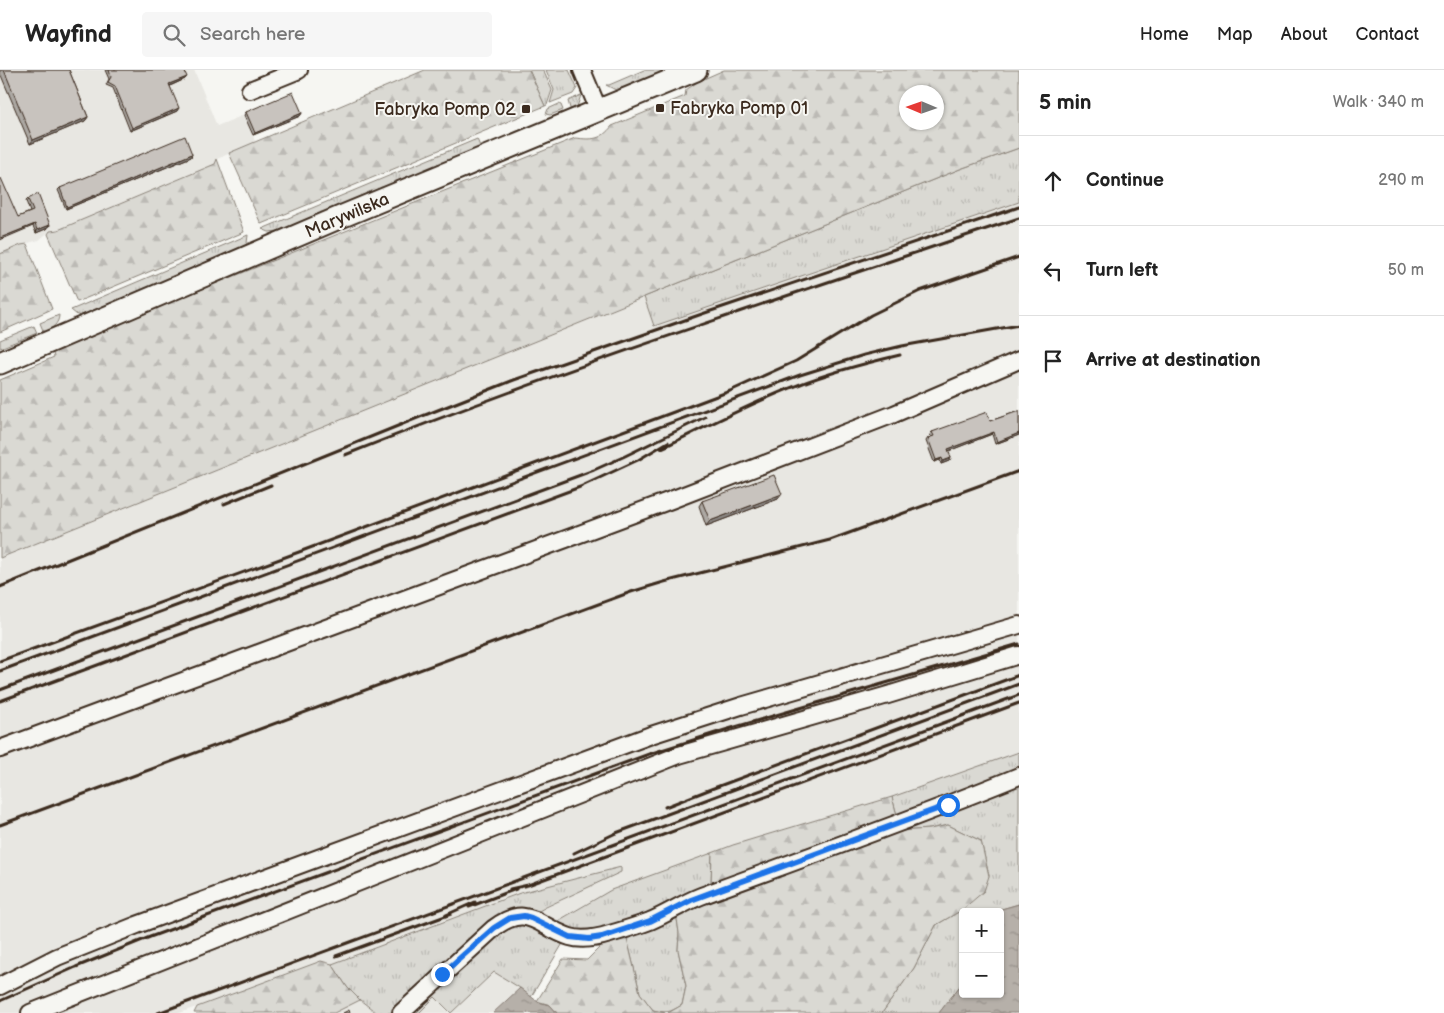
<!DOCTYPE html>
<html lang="en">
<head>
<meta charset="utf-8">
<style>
  :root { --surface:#fff; --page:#f6f6f6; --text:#222; --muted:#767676; --line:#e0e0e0 }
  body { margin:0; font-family:"Balsamiq Sans",sans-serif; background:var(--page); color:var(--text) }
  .controls { position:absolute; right:15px; bottom:15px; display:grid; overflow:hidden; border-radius:5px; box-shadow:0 1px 4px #0004 }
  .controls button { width:45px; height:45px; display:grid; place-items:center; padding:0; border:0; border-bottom:1px solid var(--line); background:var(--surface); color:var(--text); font:25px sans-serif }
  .compass { position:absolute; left:899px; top:15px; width:45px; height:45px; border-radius:50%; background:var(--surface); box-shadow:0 1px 4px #0004; rotate:272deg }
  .stop { position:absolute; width:15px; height:15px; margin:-11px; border:4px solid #1a73e8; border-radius:50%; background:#fff }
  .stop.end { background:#1a73e8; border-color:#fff; box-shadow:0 1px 5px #0008 }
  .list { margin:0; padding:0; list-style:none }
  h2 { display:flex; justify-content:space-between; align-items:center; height:65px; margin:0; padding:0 20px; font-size:21px }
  h2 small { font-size:16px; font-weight:400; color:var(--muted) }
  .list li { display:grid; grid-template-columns:32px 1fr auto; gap:15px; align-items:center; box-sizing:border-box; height:90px; padding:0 20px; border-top:1px solid var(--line) }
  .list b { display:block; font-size:19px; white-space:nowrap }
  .list em { font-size:16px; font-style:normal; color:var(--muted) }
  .icon { flex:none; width:28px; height:28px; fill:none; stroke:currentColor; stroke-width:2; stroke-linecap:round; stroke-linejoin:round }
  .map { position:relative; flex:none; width:1019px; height:943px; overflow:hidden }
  header { display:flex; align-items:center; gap:30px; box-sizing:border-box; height:70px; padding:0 25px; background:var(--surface); border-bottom:1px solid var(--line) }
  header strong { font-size:24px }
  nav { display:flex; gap:28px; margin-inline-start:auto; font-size:18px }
  .search { width:350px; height:45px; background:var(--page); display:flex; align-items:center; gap:12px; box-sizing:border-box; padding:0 18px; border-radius:5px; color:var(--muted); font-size:19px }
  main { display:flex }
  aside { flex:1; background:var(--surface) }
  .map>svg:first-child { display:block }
  .built { fill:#e8e7e2 }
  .grass { fill:url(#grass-tufts); stroke:#8a8278 }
  .forest { fill:url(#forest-firs); stroke:#8a8278; fill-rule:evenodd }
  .water { fill:url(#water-ripples); stroke:#857a71 }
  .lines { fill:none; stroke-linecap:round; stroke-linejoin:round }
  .minor-casing { stroke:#3b2a1e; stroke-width:20 }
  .major-casing { stroke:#3b2a1e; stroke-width:25 }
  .minor { stroke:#f6f6f2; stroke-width:16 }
  .major { stroke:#f6f6f2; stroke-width:21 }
  .rail { stroke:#3b2a1e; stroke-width:3 }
  .wall { fill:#aca8a3; stroke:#3b2a1e }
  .shaded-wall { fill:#8c8885; stroke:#3b2a1e }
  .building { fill:#c8c3be; stroke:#3b2a1e }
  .route { stroke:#1a73e8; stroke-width:6 }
  .poi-dot { fill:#3b2a1e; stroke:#f6f6f2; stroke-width:2 }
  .labels { text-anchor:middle; stroke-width:4; stroke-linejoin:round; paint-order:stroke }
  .poi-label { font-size:18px; fill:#3b2a1e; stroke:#f6f6f2; text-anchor:start }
  .street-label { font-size:18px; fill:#3b2a1e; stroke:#f6f6f2 }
</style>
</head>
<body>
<header>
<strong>Wayfind</strong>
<div class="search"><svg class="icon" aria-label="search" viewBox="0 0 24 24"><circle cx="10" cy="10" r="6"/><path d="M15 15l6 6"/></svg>Search here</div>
<nav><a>Home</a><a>Map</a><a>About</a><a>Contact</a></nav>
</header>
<main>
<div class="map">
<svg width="1019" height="943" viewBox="0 0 1019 943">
  <defs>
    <pattern id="grass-tufts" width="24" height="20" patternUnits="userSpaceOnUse" patternTransform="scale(1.25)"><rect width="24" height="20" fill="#dad9d3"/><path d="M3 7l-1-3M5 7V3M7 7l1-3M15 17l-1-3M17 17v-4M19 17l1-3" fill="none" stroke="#bcbab5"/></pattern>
    <pattern id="forest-firs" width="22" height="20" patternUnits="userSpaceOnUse" patternTransform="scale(1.25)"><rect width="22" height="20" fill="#dad9d3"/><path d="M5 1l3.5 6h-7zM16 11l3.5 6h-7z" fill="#bcbab5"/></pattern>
    <pattern id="water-ripples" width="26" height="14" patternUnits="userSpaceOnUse" patternTransform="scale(1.25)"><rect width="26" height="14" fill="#b6b0a9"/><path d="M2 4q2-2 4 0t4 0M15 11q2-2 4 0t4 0" fill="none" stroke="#958f89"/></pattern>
  </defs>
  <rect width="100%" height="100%" fill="#f6f6f2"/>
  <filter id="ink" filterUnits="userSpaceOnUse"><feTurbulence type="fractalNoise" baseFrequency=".02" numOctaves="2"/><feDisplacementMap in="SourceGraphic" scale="10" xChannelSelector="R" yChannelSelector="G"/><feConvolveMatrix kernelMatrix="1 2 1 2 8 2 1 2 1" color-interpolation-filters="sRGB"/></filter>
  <g filter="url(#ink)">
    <path class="built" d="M0 0H194L217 56 292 25 300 46 253 65 255 72 217 89 215 94 58 160 50 161 39 170 21 175 0 184Z
      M1019 78V682L905 723 733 775 588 833 556 852 537 842 582 820 520 823 332 894 321 891 180 943H0V488L960 99Z
      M494 902 520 918 493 943H451Z
      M435 927 449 943H419Z
      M360 930 377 943H334Z"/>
    <path class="grass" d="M529 0H543L552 20 547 35 545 36Z
      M546 0H569L577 18 573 24 550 33 554 20Z
      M644 0H672L618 21 606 15H609Z
      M581 25 577 37 571 42 568 31Z
      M559 34 561 35 563 40 550 45 546 44 548 39Z
      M477 69 481 79 278 161 269 162 262 159Z
      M1019 78V132L654 256 644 227 960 99Z
      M248 165 247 173 244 179 86 246 77 245 71 240Z
      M59 245C59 254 52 258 44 263L40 253Z
      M34 256 37 263 0 278V270Z
      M1019 682V701L898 749 892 727Z
      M1019 711V834L991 842H963V912L939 943H882L914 898 936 855 962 840 989 806 981 771 948 755 930 759 900 761Z
      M712 783 711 816C681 830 609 868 577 861 570 860 563 855 556 852L611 820Z
      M621 797V802L546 837 537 842C523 838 512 838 499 846L392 943H377L360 930 347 917 332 894 520 823Z
      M676 842 679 863 678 880 686 916 682 935C668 943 668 943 653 940L640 923 626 864Z
      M520 851 562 870V875L531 927 520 918 494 902 451 943 435 927 419 943H407L505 855Z"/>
    <path class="forest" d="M425 0H529L545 36 261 154 229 83Z
      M724 0H1019V78L960 99 0 488V310L54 287 52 280 575 68C593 70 601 70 612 56L685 26 686 20 699 11ZM906 22H936V52H906Z
      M217 89 244 162 77 232 48 164 50 161 58 160 215 94Z
      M27 174 52 239 0 262V184L21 175Z
      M892 727 898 749 711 816 712 783 733 775Z
      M948 755 981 771 989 806 984 821 962 840 936 855 914 898 882 943H668L682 935 686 916 678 880 679 863 676 842 900 761 930 759Z
      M626 864 640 923 653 940 665 943H557L550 935 537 931 563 889 587 890 607 870Z
      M321 891 332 894 347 917 360 930 334 943H194L197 937Z"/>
    <path class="water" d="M1019 834V943H939L963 912V924H1000V842H991Z
      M520 918 538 932 550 935 557 943H493Z"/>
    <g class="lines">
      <g class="minor-casing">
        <path id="minor" d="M582 0 599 41
          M250 20 299 0
          M0 679 671 430 894 344 1019 290
          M0 916 57 887 137 855 651 665 741 636 1019 555
          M30 943 679 685 888 625 1019 585
          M401 943 494 858C528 832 538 857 570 867 583 871 597 868 610 864 623 860 637 856 650 851 667 844 683 833 701 826 807 787 914 749 1019 706"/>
      </g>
      <g class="major-casing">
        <path id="major" d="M0 293 343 146 696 0"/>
      </g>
      <use href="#minor" class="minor"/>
      <use href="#major" class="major"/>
      <path class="rail" d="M662 378C707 356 751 333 798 315 831 302 866 293 900 285
        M345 385C566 297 793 224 1019 148
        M224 434 271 415
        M0 517 420 347 514 310 702 244 1019 137
        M0 591 299 482 730 321 796 291 871 245 920 221 1019 187
        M0 601 800 305 864 285 902 276 1019 255
        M0 620 594 400 623 387 705 347
        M0 631 580 417 638 390 668 372
        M665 737 711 719 1019 605
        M0 755 631 522 664 512 830 470 1019 401
        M574 783 616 763 1019 614
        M510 819 528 815 1019 633
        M469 837 516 819
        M446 845 475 832
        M336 886 451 844
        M0 931 76 897 150 867 649 684 725 660 1019 574
        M158 943 1019 625"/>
    </g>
    <path class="wall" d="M0 0H69L88 47 85 51 30 74 0 3Z
      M105 0H184L185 9 170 16 177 41 130 61 113 18 106 15 109 9Z
      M246 42 302 43 300 46 253 65 244 45Z
      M192 84 191 87 66 139 58 120 60 118Z
      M28 129 50 155 48 158 36 163 33 156 18 147 30 142 26 131Z
      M1019 341V365L995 374 992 364 948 381 951 388 949 391 941 394 940 390 934 392 926 371 928 368 931 367 930 364 932 362 990 351Z
      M778 429 706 456 699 436 702 431Z"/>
    <path class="shaded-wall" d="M187 7 185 9 167 17 169 14Z
      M179 38 177 41 130 61 132 58Z
      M302 43 300 46 253 65 255 63Z
      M88 47 85 51 30 74 33 70Z
      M192 84 191 87 66 139 67 137Z
      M35 154 33 156 0 170V168Z
      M50 155 48 158 36 163 37 160Z
      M994 362 992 364 946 382 948 379Z
      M1019 363V365L995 374 997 372Z
      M942 388 940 390 934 392 936 390Z
      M951 388 949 391 941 394 943 391Z
      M782 424 778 429 706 456 710 451Z"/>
    <path class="building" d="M4 0H69L88 47 33 70Z
      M109 0H184L187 7 169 14 179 38 132 58 115 16 108 12 111 7Z
      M293 22 302 43 255 63 246 42Z
      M185 66 192 84 67 137 60 118Z
      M0 108H1L18 147 33 141 28 129 38 124 50 155 37 160 35 154 0 168Z
      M1019 341V363L997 372 994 362 948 379 951 388 943 391 942 388 936 390 928 368 934 366 932 362 987 342 990 351Z
      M774 405 782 424 710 451 702 431Z
      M349 940 350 943H343Z"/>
  </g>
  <g class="lines" filter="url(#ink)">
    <path class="route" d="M442 904 494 858 510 848 524 846 531 848 570 867 589 869 602 867 650 851 691 830 948 735"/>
  </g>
  <g class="poi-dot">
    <rect x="655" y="33" width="10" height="10" rx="2.5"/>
    <rect x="521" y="34" width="10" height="10" rx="2.5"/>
  </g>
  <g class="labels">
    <g class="poi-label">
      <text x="670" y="44">Fabryka Pomp 01</text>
      <text x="516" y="45" text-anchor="end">Fabryka Pomp 02</text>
    </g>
    <g class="street-label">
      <text transform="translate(347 145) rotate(-23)" y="6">Marywilska</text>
    </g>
  </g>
</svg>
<div class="controls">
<button>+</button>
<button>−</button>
</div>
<svg class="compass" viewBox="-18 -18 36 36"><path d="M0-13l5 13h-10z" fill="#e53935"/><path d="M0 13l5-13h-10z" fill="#767676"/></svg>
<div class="stop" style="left:948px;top:735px"></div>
<div class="stop end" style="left:442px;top:904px"></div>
</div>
<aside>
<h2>5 min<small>Walk · 340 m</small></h2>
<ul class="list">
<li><svg class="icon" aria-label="ahead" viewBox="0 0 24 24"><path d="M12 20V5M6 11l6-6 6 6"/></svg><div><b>Continue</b></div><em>290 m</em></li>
<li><svg class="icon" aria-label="left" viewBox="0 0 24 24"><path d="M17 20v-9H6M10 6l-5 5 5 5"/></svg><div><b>Turn left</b></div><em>50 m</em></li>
<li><svg class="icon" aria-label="arrive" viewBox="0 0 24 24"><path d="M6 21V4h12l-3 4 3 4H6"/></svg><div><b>Arrive at destination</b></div></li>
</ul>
</aside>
</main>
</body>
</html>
